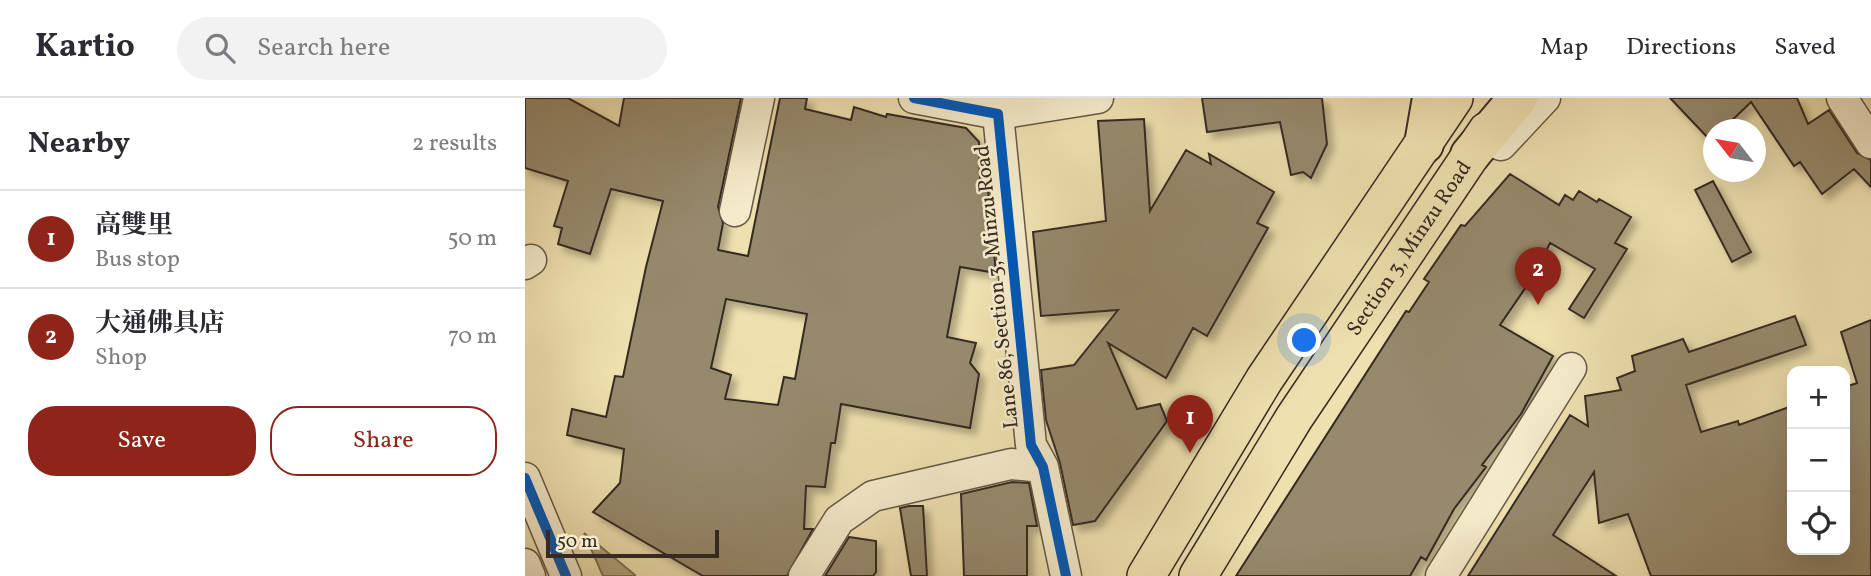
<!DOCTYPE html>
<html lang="en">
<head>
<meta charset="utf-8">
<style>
  :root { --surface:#fff; --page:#f2f2f3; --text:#2b2b33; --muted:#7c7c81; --line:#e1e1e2; --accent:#8f2418 }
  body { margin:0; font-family:Vollkorn,"Noto Serif TC",serif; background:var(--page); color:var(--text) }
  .controls { position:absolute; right:21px; bottom:21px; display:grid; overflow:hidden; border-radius:14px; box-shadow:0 7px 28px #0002 }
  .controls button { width:63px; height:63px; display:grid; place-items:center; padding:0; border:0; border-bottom:2px solid var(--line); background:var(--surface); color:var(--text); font:35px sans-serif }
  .compass { position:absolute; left:1178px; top:21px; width:63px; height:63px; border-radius:50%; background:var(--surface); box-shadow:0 7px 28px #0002; rotate:301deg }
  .scale { position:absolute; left:21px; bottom:18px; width:173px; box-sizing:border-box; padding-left:7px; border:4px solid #362a23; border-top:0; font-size:19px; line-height:24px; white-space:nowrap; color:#362a23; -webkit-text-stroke:5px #f5ebcb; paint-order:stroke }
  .you { position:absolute; left:780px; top:243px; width:24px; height:24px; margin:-18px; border:5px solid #fff; border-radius:50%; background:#1a73e8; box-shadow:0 0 0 10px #1a73e833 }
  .badge { display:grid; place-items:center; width:46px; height:46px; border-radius:50%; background:var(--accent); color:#fff; font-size:23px; font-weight:700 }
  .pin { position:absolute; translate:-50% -58px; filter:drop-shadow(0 2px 4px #0008) }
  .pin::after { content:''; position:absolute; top:37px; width:24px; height:21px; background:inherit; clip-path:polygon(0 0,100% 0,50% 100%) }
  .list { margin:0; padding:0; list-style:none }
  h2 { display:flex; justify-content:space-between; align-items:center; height:91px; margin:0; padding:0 28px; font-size:30px }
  h2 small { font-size:23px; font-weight:400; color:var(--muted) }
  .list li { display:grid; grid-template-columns:46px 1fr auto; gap:21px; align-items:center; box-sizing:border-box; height:98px; padding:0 28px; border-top:2px solid var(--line) }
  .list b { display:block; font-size:26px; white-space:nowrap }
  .list p { margin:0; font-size:23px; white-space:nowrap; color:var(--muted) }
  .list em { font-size:23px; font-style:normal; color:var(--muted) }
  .actions { display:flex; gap:14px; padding:21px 28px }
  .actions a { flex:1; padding:16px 0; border:2px solid var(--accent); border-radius:28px; text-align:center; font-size:24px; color:var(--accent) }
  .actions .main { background:var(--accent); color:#fff }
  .icon { flex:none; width:38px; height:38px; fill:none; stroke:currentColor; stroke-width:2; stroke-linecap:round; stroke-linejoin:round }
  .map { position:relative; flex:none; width:1346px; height:478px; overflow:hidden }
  header { display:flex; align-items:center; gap:42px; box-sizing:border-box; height:98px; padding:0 35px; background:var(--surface); border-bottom:2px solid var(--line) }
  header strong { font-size:33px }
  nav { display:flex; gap:38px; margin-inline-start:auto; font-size:24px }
  .search { width:490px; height:63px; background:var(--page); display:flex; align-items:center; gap:18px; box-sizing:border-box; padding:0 24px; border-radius:38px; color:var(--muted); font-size:26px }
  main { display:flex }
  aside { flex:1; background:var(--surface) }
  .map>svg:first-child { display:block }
  .water { fill:#b0a27f; stroke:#7f725a; stroke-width:2 }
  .building { fill:#96896c; stroke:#362a23; stroke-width:2; fill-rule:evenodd; filter:url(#shadow) }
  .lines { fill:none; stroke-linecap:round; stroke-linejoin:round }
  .minor-casing { stroke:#645846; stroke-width:33 }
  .major-casing { stroke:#362a23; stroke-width:40 }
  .highway-casing { stroke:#362a23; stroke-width:42 }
  .minor { stroke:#f5ebcb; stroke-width:30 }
  .major { stroke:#efe0af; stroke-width:37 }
  .highway { stroke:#efe0af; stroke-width:38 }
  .cycleway-casing { stroke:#f5ebcb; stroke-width:15 }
  .cycleway { stroke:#0057b8; stroke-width:10 }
  .labels { text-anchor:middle; stroke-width:5; stroke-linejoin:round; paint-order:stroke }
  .street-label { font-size:21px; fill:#362a23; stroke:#f5ebcb }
</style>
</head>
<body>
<header>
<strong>Kartio</strong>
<div class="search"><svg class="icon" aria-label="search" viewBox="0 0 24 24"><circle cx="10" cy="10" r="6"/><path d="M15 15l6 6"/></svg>Search here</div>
<nav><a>Map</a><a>Directions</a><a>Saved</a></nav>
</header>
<main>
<aside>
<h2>Nearby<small>2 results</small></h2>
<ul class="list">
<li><span class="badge">1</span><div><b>高雙里</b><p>Bus stop</p></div><em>50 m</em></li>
<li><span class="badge">2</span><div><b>大通佛具店</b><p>Shop</p></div><em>70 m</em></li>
</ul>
<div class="actions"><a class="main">Save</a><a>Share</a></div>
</aside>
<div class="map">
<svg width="1346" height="478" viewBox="0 0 1346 478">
  <defs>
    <filter id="shadow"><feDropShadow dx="6" dy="6" stdDeviation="3.5" flood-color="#0004"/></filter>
  </defs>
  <rect width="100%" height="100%" fill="#efe0af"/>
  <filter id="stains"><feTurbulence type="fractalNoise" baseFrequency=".00286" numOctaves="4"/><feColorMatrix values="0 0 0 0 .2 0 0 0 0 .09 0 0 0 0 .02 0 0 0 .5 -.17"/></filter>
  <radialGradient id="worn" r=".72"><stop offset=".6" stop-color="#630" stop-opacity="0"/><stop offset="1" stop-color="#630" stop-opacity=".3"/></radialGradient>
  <path class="water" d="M59 435 110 477V478H78Z"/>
  <path class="building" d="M0 0H43L94 28 99 0H216L193 109 198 125 193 152 223 158 255 0H282L280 11 326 22 329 9 361 19 362 16 441 30 454 44 455 81H462L471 175 435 169 422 239 451 245 445 265 454 276 445 330 316 306 310 345H306L300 389 281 388 279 431H288L262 478H178L68 414 95 385 99 351 42 337 47 311 81 319 90 278 98 279 121 169 138 103 86 91 65 156 33 146 37 130 29 128 43 83 0 70ZM201 201 282 216 270 281 259 279 253 307 200 301 206 277 186 270Z
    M677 0H797L802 46 786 80 778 74 766 77 755 24 682 34Z
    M1145 0H1272L1283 26 1304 12 1332 55 1346 62V89L1329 71 1297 96 1275 64 1269 68 1226 4 1197 32H1188L1185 42Z
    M619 21 625 113 661 52 686 66 684 56 749 94 732 125 743 130 682 238 668 230 641 280 583 245 612 311 635 306 642 323 570 423 548 427 535 365 521 322 516 272 549 267 593 212 516 218 508 134 581 123 573 23Z
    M985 76 1034 107 1040 97 1048 102 1054 93 1072 104 1074 101 1106 119 1090 145 1102 151 1059 220 1044 211 1070 171 1025 145 1010 176 975 227 1028 258 996 316 957 367 961 369 929 411 901 462 896 459 885 478H711L881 213 884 214 904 184 899 181 936 127 940 128Z
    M1188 83 1226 154 1207 164 1170 92Z
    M1270 218 1281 247 1161 287 1176 334 1213 323 1214 327 1267 308V452H1320V289L1332 285 1316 234 1346 222V478H1126L1103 416 1074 425 1069 374 1028 437 1091 478H943L1045 317 1063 328 1060 298 1096 292 1092 280 1110 273 1107 258 1158 241 1164 254Z
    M487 384 504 385 512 428H502V478H439L436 396Z
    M384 408H398L402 478H386L375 410Z
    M324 439 351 443V474L348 478H300Z"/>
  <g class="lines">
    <g class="minor-casing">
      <path id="minor" d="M389 0 473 16 573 0
        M475 0 473 16 506 347 518 369 541 478
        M1317 0 1346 45
        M976 47 1020 0
        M210 113 234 0
        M0 166 6 162
        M0 380 41 478
        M0 466 5 478
        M279 478 314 422 348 398 486 366 518 369
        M916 478 1046 270"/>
    </g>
    <g class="major-casing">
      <g id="major">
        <path d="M621 478 739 282 929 0"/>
        <path id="s1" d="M673 478 769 320 962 33"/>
      </g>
    </g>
    <g class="highway-casing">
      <path id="highway" d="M899 46 907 0
        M945 57 993 0"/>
    </g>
    <use href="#minor" class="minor"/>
    <use href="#major" class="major"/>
    <use href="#highway" class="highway"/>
    <g class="cycleway-casing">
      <path id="cycleway" d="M389 0 473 16 506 347 518 369 541 478
        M0 380 41 478"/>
    </g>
    <use href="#cycleway" class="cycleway"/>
  </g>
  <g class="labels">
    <g class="street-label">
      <text dy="7" stroke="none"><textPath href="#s1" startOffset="390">Section 3, Minzu Road</textPath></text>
      <text transform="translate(471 189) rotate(-96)" y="7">Lane 86, Section 3, Minzu Road</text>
    </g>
  </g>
  <rect width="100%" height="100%" filter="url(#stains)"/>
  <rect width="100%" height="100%" fill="url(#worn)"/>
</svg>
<div class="controls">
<button>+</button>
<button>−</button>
<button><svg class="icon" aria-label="locate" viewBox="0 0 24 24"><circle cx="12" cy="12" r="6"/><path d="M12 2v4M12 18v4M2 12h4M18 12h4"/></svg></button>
</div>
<svg class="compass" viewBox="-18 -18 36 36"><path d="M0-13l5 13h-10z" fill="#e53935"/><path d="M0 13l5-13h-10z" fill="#7c7c81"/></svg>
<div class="scale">50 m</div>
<div class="you"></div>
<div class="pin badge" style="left:665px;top:355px">1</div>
<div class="pin badge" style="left:1013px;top:207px">2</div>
</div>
</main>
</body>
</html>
